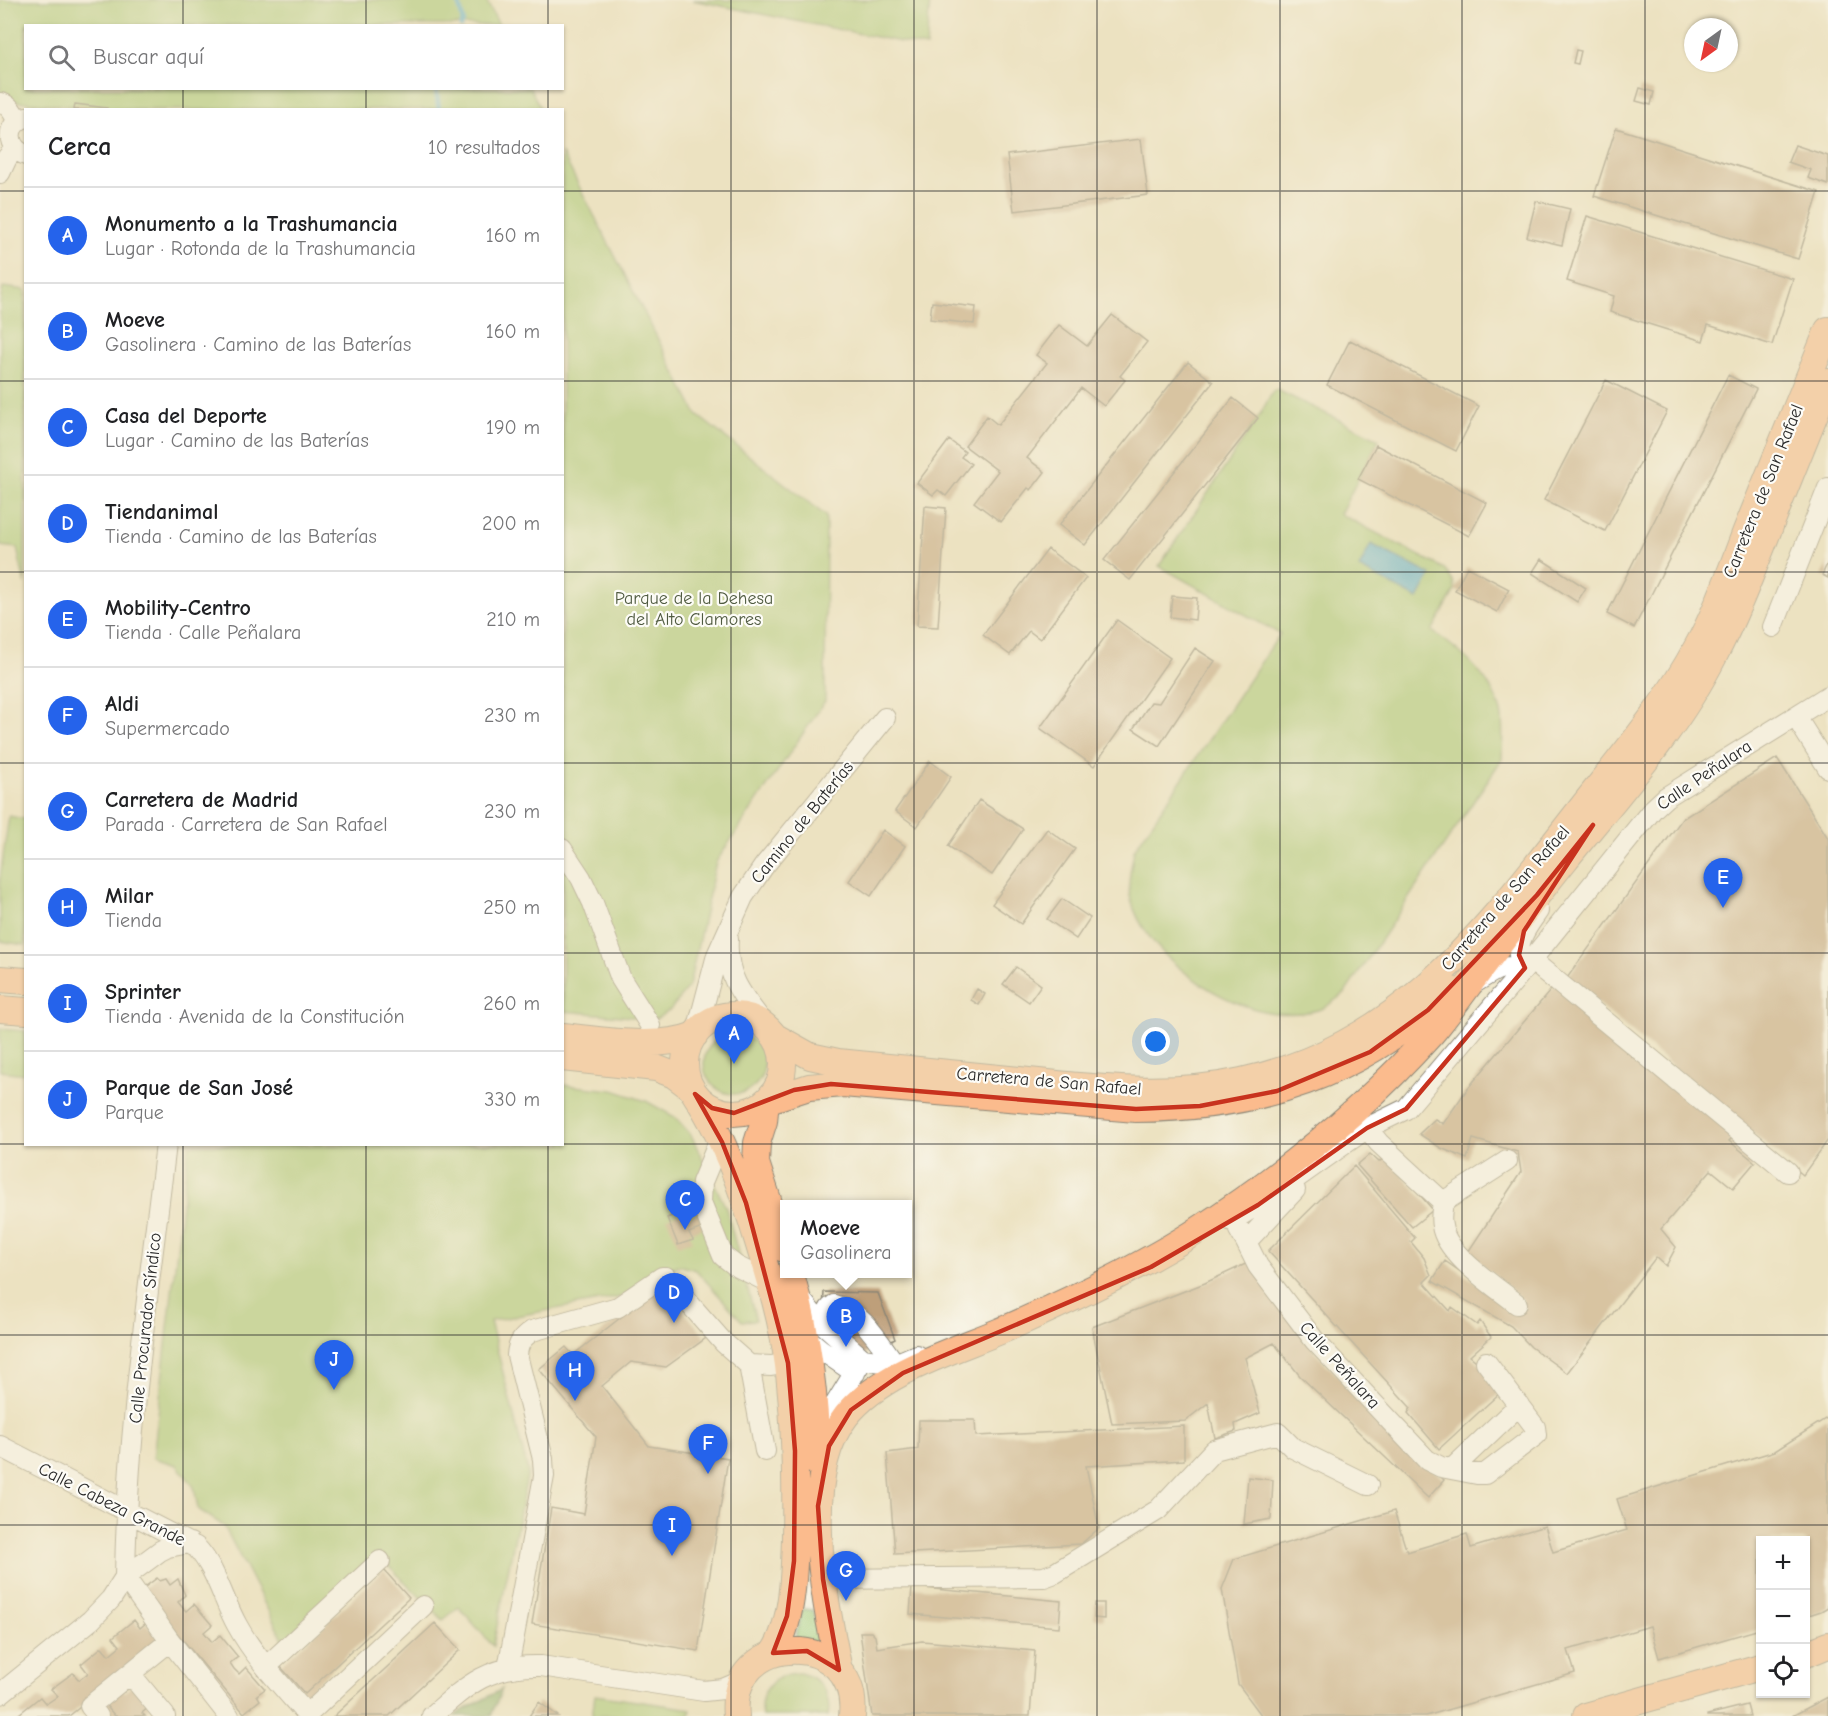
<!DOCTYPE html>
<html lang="es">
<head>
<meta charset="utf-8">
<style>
  :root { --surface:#fff; --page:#f2f2f2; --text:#202124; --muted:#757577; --line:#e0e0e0; --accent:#2563eb }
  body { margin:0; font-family:"Comic Neue",sans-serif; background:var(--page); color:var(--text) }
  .controls { position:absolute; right:18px; bottom:18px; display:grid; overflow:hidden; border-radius:0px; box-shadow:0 2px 4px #0004 }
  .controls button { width:54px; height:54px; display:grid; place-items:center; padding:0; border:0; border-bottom:2px solid var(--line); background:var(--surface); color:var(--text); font:30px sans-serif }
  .compass { position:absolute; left:1684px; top:18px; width:54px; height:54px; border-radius:50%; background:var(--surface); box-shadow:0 2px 4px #0004; rotate:213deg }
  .you { position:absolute; left:1156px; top:1042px; width:21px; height:21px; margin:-15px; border:4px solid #fff; border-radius:50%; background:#1a73e8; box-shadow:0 0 0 9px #1a73e833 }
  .badge { display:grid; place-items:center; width:39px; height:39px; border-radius:50%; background:var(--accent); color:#fff; font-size:20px; font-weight:700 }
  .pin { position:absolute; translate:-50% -50px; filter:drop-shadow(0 2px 3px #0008) }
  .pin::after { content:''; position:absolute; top:32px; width:21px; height:18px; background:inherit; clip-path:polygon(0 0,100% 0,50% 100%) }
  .popup { position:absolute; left:780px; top:1200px; width:132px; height:78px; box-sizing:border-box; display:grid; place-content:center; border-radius:0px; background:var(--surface); filter:drop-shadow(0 2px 4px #0005); font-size:20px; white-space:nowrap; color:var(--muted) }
  .popup b { font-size:22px; color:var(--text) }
  .popup::after { content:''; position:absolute; left:50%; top:100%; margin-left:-12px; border:12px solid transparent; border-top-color:var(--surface) }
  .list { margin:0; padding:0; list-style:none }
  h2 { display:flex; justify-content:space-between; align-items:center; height:78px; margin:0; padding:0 24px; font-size:26px }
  h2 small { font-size:20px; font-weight:400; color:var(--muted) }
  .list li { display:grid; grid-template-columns:39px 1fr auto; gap:18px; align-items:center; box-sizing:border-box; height:96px; padding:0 24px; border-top:2px solid var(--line) }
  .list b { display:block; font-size:22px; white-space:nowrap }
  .list p { margin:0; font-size:20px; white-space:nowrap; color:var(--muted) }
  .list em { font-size:20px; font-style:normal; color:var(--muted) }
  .icon { flex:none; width:33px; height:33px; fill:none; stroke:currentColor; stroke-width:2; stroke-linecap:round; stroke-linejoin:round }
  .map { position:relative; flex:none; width:1828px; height:1716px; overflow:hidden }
  .search { position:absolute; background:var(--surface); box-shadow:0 2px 4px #0004; left:24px; top:24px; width:540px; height:66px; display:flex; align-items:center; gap:15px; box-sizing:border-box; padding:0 21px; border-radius:0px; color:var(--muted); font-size:22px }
  .panel { position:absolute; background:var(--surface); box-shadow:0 2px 4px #0004; left:24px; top:108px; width:540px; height:1038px; border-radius:0px }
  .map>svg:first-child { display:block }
  .green { fill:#a3c872; stroke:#677a4e; stroke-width:1.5 }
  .forest { fill:#82ac64; stroke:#566c48; stroke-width:1.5 }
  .water { fill:#50aace; stroke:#3e6a7c; stroke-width:1.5 }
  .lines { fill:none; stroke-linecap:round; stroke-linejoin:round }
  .stream { stroke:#50aace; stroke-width:5 }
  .building { fill:#be9f7a }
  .minor-casing { stroke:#8c8676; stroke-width:22 }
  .major-casing { stroke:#8c8676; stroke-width:28 }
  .minor { stroke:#fff; stroke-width:20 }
  .major { stroke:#fbbb8d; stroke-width:26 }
  .marked { fill:none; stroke:#c8321e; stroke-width:4.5; stroke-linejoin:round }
  .grid { fill:none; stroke:#2b2b2b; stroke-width:1.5; stroke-opacity:0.55 }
  .labels { text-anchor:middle; stroke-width:4.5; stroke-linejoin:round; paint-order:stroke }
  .street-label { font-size:18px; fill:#2b2b2b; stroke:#fdfcf7 }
  .park-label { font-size:18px; fill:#4f5a40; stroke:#fdfcf7 }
</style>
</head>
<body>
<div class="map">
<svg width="1828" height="1716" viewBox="0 0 1828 1716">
  <rect width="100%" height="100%" fill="#fdfcf7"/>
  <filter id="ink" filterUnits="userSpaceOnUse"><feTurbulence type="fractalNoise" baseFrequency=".0167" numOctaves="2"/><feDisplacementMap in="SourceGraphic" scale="12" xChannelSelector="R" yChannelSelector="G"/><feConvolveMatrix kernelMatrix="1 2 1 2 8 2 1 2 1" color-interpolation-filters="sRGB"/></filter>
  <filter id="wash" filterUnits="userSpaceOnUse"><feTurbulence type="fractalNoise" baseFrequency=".008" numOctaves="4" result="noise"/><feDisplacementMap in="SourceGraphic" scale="24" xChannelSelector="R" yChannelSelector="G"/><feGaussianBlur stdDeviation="1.35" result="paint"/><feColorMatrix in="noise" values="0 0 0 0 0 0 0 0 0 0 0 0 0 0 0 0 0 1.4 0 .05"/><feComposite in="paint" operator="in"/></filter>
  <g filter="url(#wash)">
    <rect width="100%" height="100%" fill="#ece2c1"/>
    <path class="green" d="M0 0H486L499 25 26 26V88H530L541 109 115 110 0 100Z
      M692 0H930L926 47Z
      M562 153 697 415 826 516 825 701 716 862 689 986 671 1009 656 1019 563 1011Z
      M3 287 25 290V585L17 548 0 546V303Z
      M1277 390 1379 439 1340 514 1445 569 1454 583 1455 590 1432 631C1460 650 1492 677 1501 712 1504 726 1502 744 1502 759L1345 993C1337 998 1327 1008 1318 1010 1303 1014 1279 1015 1263 1011 1211 999 1146 953 1131 900 1126 885 1132 865 1134 850L1280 634 1159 566 1258 418 1273 391Z
      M9 816 25 819V945L0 941V877Z
      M0 1029 25 1031V1074L0 1071Z
      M704 1064a30 30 0 1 1 60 0a30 30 0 1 1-60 0Z
      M563 1085 613 1090 646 1101 675 1117 691 1135 726 1208 756 1320 742 1321 696 1270 678 1265 621 1297 490 1321 528 1472 493 1646 459 1607 443 1620 377 1554 284 1641 224 1526 198 1509 194 1487 177 1465 153 1458 189 1145 562 1144Z
      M802 1609 813 1610 818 1644 795 1640Z
      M800 1673C820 1678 832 1695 828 1716H762C757 1691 775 1673 800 1673Z
      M595 1695 691 1709 690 1716H592Z"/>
    <path class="forest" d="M502 1689 491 1716H453Z"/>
    <path class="water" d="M1371 544 1431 575 1418 599 1359 568Z"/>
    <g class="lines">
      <path class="stream" d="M458 0 463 21 461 26
        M436 88 439 110"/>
    </g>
    <g id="blocks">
      <path class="building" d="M1576 50 1581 51 1578 64 1573 63Z
        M1640 88 1654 92 1651 105 1636 101Z
        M75 104 107 108V110H74Z
        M1616 128 1819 192 1798 259 1594 196Z
        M1141 139 1148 195 1014 211 1007 155Z
        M1795 145 1828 156V185L1808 178 1811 170 1788 162Z
        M1536 201 1570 209 1562 245 1527 237Z
        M1587 216 1793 279 1772 345 1708 325 1703 341 1610 312 1614 296 1567 281Z
        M932 302 976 307 974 324 930 319Z
        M1112 315 1147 342 1120 376 1125 380 1104 406 1081 388 1027 458 1045 472 1031 490 1028 488 1001 522 974 502 998 471 965 446 987 416 998 425 1047 363 1036 355 1059 325 1087 346Z
        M1350 340 1479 406 1456 451 1327 385Z
        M1188 362 1213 382 1085 545 1059 525Z
        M1728 375 1756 389 1634 628 1607 614Z
        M1606 380 1667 411 1605 531 1544 500Z
        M1233 398 1258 418 1130 580 1104 560Z
        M949 440 965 452 961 457 971 464 946 496 938 490 933 495 917 483Z
        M1376 445 1487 503 1469 536 1358 479Z
        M925 506 946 508 938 627 917 626Z
        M1048 549 1086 578 1040 639 1029 631 1010 655 983 635Z
        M1541 559 1586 588 1577 602 1532 573Z
        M1828 562V578L1822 575Z
        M1467 567 1509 589 1497 612 1455 590Z
        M1172 596 1197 598 1195 620 1170 617Z
        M1117 620 1170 658 1094 766 1040 728Z
        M1195 648 1215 661 1159 746 1133 729 1151 702 1159 703Z
        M1777 758 1828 838V1140L1803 1175 1567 978 1682 819Z
        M930 761 951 777 917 827 895 811Z
        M979 800 1023 829 992 875 948 846Z
        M1047 829 1075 849 1021 924 992 904Z
        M883 830 905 846 871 896 849 881Z
        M1062 899 1090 918 1076 939 1047 919Z
        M1016 967 1041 985 1029 1002 1003 984Z
        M1555 985 1734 1136 1729 1141 1755 1162 1733 1188 1711 1170 1661 1229 1676 1247 1666 1266 1656 1257 1567 1373 1531 1347 1511 1326 1432 1281 1445 1261 1517 1311 1523 1300 1468 1252 1521 1172 1518 1152 1473 1139 1467 1159 1441 1148 1419 1134 1435 1119 1443 1124 1468 1088Z
        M977 989 985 994 979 1005 971 1000Z
        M1370 1154 1379 1162 1386 1156 1433 1210 1412 1227 1357 1165Z
        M1354 1166 1415 1238 1411 1242 1424 1258 1431 1275 1424 1282 1450 1311 1452 1307 1477 1325 1480 1321 1491 1337 1470 1356 1486 1369 1502 1391 1439 1449 1408 1413 1411 1408 1268 1251Z
        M682 1212 685 1218 699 1213 705 1227 689 1233 693 1240 678 1245 667 1218Z
        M1252 1261 1319 1357 1444 1480 1428 1498 1300 1376 1274 1343 1245 1358 1260 1413 1235 1424 1236 1431 1215 1438 1208 1403 1185 1421 1112 1424 1092 1327 1205 1283Z
        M662 1285 706 1338 666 1367 631 1362 602 1386 649 1446 728 1458 698 1651 532 1624 551 1508 584 1514 596 1437 539 1369 566 1347 573 1355Z
        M824 1292 878 1293 895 1339 846 1363 821 1347Z
        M1828 1417V1607L1821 1611 1806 1616V1540H1760V1629L1659 1658 1650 1626 1568 1650 1575 1673 1426 1716H1262L1238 1684 1222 1589 1234 1559 1394 1511 1407 1552 1467 1534 1471 1548 1545 1526 1553 1552 1627 1530 1617 1499 1775 1451Z
        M919 1420H975L976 1436 1184 1426V1460L1086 1466 1099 1528 1081 1544 895 1554 887 1453 918 1449Z
        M1248 1477 1273 1480 1271 1519 1244 1524Z
        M384 1570 409 1598 305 1694 280 1666Z
        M157 1578 160 1581 166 1579 170 1585 178 1579 185 1595 178 1602 182 1607 186 1611 194 1604 212 1625 204 1632 212 1642 220 1635 238 1657 230 1663 234 1669 239 1674 246 1667 265 1689 257 1695 260 1700 244 1713 141 1590Z
        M912 1587 1061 1601 1059 1627 910 1614Z
        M1095 1603H1104V1619L1094 1618Z
        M134 1620 140 1628 146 1623 161 1641 69 1716H21L19 1714 40 1697 46 1704 58 1696 51 1689 73 1673 79 1680 88 1673 81 1664 102 1647 109 1655 120 1646 113 1637Z
        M435 1623 460 1650 389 1716H334Z
        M860 1632H871L875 1636 877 1648 922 1641 1035 1651 1030 1716H872Z
        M132 1686 150 1706 142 1713 145 1716H115L103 1702 121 1688 124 1692Z
        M1828 1697V1716H1792Z
        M539 1702 558 1716H529Z
        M1747 1705 1750 1716H1707V1715Z"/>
    </g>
  </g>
  <g filter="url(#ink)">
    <use href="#blocks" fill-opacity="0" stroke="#8c8676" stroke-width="1.5"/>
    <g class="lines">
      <g class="minor-casing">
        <path id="minor" d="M0 103C9 104 14 113 17 121
          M26 117C5 124 6 148 26 155
          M0 173 7 158 15 149
          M1773 627 1828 488
          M1796 717 1828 768
          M562 849 581 878 593 903 621 979 650 1025
          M728 939C725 979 745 999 768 1029
          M1531 960 1788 1172
          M1525 968C1524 964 1520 959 1519 955 1517 938 1530 923 1538 911
          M1473 984C1492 972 1502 963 1525 968
          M697 1031 717 955 743 897 764 866 885 718
          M1367 1128 1379 1143 1443 1202C1442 1210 1440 1218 1442 1226 1446 1255 1495 1286 1517 1304
          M720 1139 702 1182 701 1202 723 1256 736 1266 770 1283
          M1443 1202 1507 1161
          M1232 1221 1274 1194 1367 1128 1406 1109 1525 968 1653 809 1666 797 1828 696
          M1239 1230 1246 1242 1295 1190
          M1246 1242 1258 1266 1315 1341 1427 1460 1441 1467 1477 1474H1485L1536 1435 1535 1427 1486 1362
          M799 1297 815 1317 863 1359 895 1364 916 1355
          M830 1330C828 1319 824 1311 834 1305 862 1311 879 1342 895 1364
          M803 1335 820 1349 855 1373
          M749 1365 771 1366 788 1363
          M817 1434 863 1359
          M0 1446 196 1547C216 1568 223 1600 237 1625 255 1658 283 1687 308 1716
          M1452 1469 1519 1405
          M125 1577C127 1433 149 1288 166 1144
          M125 1577 170 1641 229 1716
          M823 1579 1044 1577 1055 1573 1158 1510 1214 1450 1278 1433 1293 1448 1368 1485
          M266 1667 380 1561
          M508 1668 544 1476 543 1459 517 1355C518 1343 522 1338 532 1331L618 1307 662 1277H666L724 1343 749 1365 765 1451
          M126 1677 136 1681 165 1716
          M0 1694 91 1620 111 1599 125 1577 160 1551 168 1547 190 1543
          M307 1715 423 1606
          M98 1716 90 1706 170 1641
          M432 1716C468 1684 491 1664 541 1666L704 1691 723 1689 742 1681"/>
      </g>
      <g class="major-casing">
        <path id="major" d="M0 979 26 981
          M0 1009 26 1011
          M685 1064a49 49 0 1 1 98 0a49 49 0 1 1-98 0Z
          M562 1036C602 1040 658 1050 695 1035
          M774 1036 810 1056 838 1062C898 1068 959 1074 1019 1080 1093 1088 1169 1097 1242 1081 1403 1046 1487 928 1583 806 1623 755 1666 705 1697 647 1717 611 1731 570 1746 531 1774 464 1801 397 1828 330
          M562 1058 656 1068 674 1075 690 1087
          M695 1094C723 1136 740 1184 755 1232 768 1275 782 1319 788 1365 795 1422 796 1480 795 1538 794 1572 793 1624 773 1653
          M766 1101 809 1087 843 1084 1136 1109C1261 1108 1359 1076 1451 990
          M766 1101 764 1121 757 1143 756 1163 784 1249
          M791 1274C808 1334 816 1400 817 1463
          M1806 1654 1828 1645
          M839 1670C825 1600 798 1477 846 1416 882 1371 954 1351 1005 1329 1069 1301 1133 1271 1192 1234 1279 1178 1363 1111 1432 1033 1449 1013 1464 991 1480 970 1508 933 1536 896 1565 860 1617 795 1676 731 1714 656 1733 620 1748 582 1763 544 1784 490 1806 436 1828 382
          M736 1716C727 1629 861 1629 852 1716
          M1586 1716 1760 1667"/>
      </g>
      <use href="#minor" class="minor"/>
      <use href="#major" class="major"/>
    </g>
  </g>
  <path d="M0 0H1828V1716H0ZM1593 825 1524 931 1519 955 1525 968 1406 1109 1367 1128 1258 1205 1151 1267 903 1373 851 1410 829 1446 818 1506 823 1579 839 1670 807 1651 773 1653 787 1616 794 1561 795 1451 788 1363 746 1203 722 1142 695 1094 712 1108 734 1113 794 1090 831 1084 1136 1109 1200 1106 1277 1091 1370 1052 1428 1010 1537 895Z" fill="#ece2c1" fill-opacity=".55" fill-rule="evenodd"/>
  <path class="marked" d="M1593 825 1524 931 1519 955 1525 968 1406 1109 1367 1128 1258 1205 1151 1267 903 1373 851 1410 829 1446 818 1506 823 1579 839 1670 807 1651 773 1653 787 1616 794 1561 795 1451 788 1363 746 1203 722 1142 695 1094 712 1108 734 1113 794 1090 831 1084 1136 1109 1200 1106 1277 1091 1370 1052 1428 1010 1537 895Z"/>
  <path class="grid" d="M183 0V26M366 0V26M548 0V26M731 0V1716M914 0V1716M1097 0V1716M1280 0V1716M1462 0V1716M1645 0V1716M183 88V110M366 88V110M548 88V110M0 191H26M562 191H1828M0 381H26M562 381H1828M0 572H26M562 572H1828M0 763H26M562 763H1828M0 953H26M562 953H1828M0 1144H26M183 1144V1716M366 1144V1716M548 1144V1716M562 1144H1828M0 1335H1828M0 1525H1828"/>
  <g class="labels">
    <g class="street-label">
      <text transform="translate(1763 491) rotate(-68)" y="6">Carretera de San Rafael</text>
      <text transform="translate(1704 775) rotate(-34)" y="6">Calle Peñalara</text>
      <text transform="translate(802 822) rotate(-51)" y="6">Camino de Baterías</text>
      <text transform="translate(1505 898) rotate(-49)" y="6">Carretera de San Rafael</text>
      <text transform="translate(1049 1081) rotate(5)" y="6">Carretera de San Rafael</text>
      <text transform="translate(145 1328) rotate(-84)" y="6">Calle Procurador Síndico</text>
      <text transform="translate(1340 1365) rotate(48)" y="6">Calle Peñalara</text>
      <text transform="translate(112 1504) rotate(27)" y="6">Calle Cabeza Grande</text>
    </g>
    <g class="park-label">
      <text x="694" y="604">Parque de la Dehesa<tspan x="694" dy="21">del Alto Clamores</tspan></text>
    </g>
  </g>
</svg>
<div class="controls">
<button>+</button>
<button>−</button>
<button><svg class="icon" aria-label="locate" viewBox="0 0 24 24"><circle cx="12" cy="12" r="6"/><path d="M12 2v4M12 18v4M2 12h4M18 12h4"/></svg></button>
</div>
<svg class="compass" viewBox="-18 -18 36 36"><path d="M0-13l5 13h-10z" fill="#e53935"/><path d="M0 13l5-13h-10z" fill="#757577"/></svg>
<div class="you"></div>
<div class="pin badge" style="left:734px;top:1064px">A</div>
<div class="pin badge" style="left:846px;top:1347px">B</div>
<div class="popup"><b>Moeve</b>Gasolinera</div>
<div class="pin badge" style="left:685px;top:1230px">C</div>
<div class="pin badge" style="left:674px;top:1323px">D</div>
<div class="pin badge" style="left:1723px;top:908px">E</div>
<div class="pin badge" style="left:708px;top:1474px">F</div>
<div class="pin badge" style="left:846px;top:1601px">G</div>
<div class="pin badge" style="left:575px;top:1401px">H</div>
<div class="pin badge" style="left:672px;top:1556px">I</div>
<div class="pin badge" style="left:334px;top:1390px">J</div>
<div class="search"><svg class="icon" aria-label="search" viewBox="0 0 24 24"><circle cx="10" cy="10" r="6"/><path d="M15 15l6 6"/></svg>Buscar aquí</div>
<section class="panel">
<h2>Cerca<small>10 resultados</small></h2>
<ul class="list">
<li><span class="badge">A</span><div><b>Monumento a la Trashumancia</b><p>Lugar · Rotonda de la Trashumancia</p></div><em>160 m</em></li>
<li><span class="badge">B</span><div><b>Moeve</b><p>Gasolinera · Camino de las Baterías</p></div><em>160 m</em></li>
<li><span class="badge">C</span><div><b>Casa del Deporte</b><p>Lugar · Camino de las Baterías</p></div><em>190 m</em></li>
<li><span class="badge">D</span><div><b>Tiendanimal</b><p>Tienda · Camino de las Baterías</p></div><em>200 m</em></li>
<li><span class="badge">E</span><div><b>Mobility-Centro</b><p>Tienda · Calle Peñalara</p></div><em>210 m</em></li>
<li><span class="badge">F</span><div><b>Aldi</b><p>Supermercado</p></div><em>230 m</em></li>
<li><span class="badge">G</span><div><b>Carretera de Madrid</b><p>Parada · Carretera de San Rafael</p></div><em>230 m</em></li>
<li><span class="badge">H</span><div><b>Milar</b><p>Tienda</p></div><em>250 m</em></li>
<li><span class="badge">I</span><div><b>Sprinter</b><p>Tienda · Avenida de la Constitución</p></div><em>260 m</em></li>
<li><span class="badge">J</span><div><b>Parque de San José</b><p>Parque</p></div><em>330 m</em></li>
</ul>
</section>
</div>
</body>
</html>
